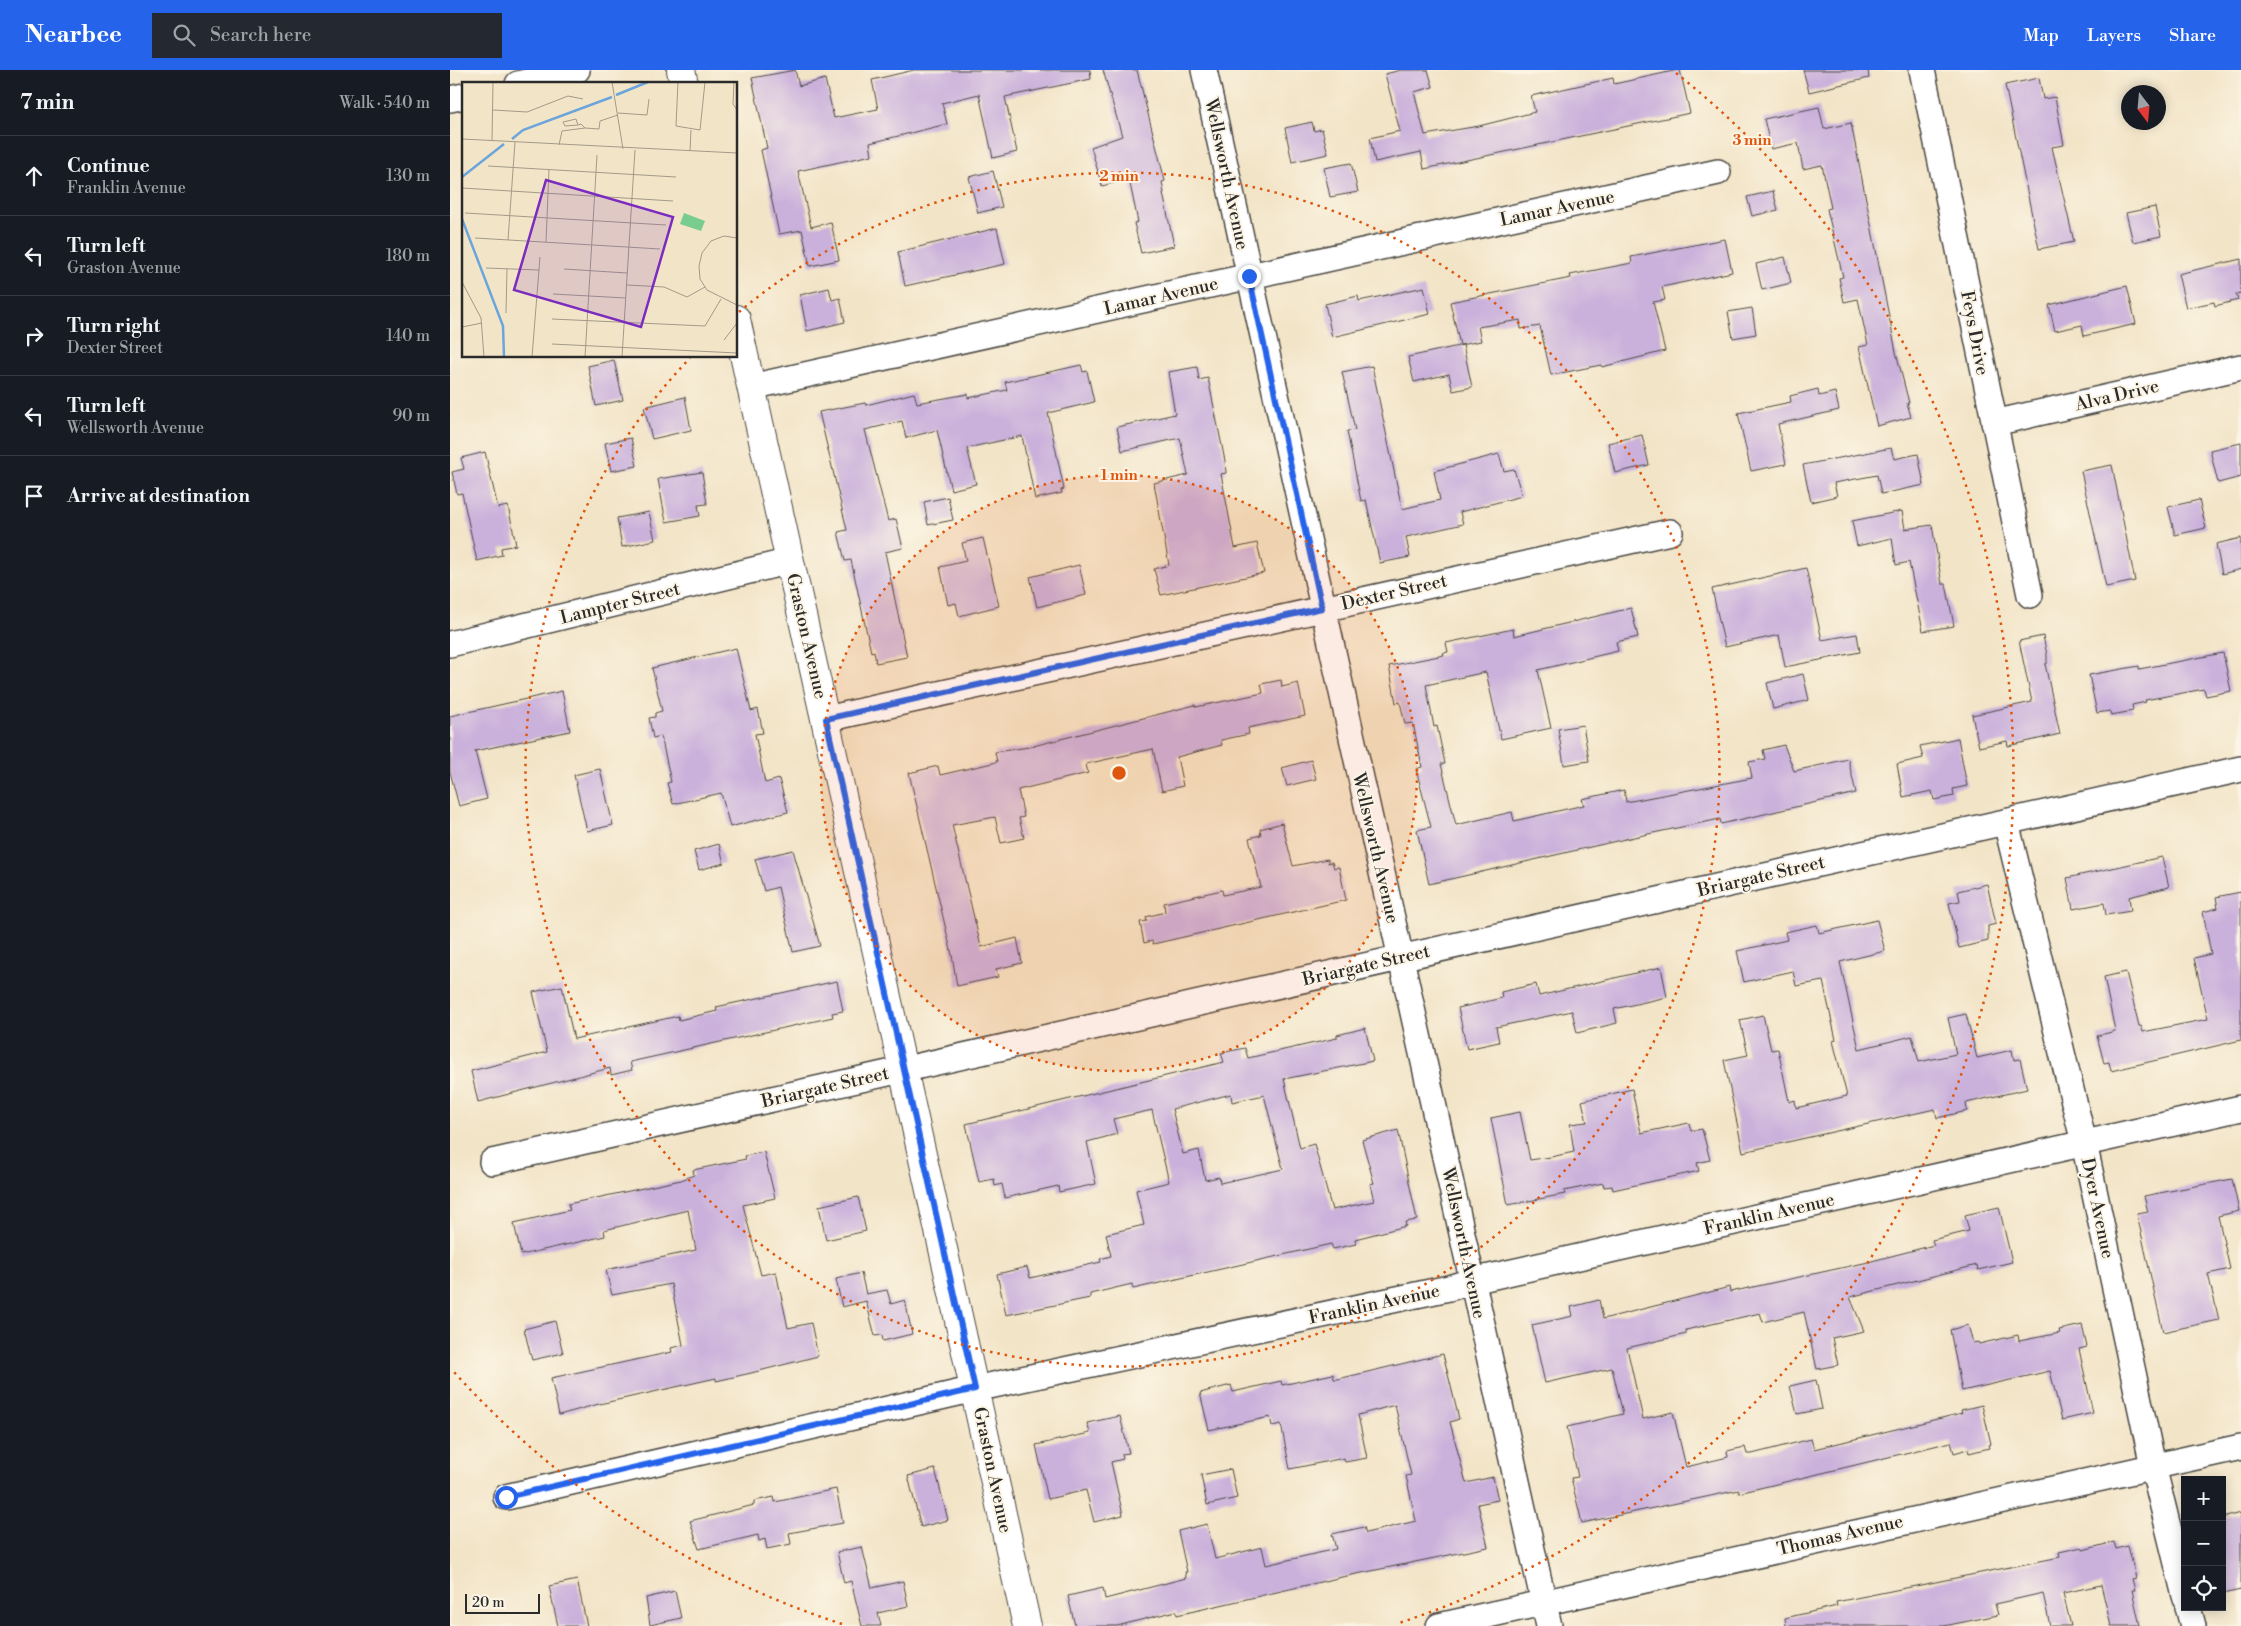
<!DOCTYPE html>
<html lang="en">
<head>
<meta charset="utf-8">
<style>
  :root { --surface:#171b24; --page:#242831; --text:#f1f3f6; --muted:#9ea1a6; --line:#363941; --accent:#2563eb }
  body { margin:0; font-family:"Libre Bodoni",serif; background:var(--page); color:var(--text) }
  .controls { position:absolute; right:15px; bottom:15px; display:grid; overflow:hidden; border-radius:0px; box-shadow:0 2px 12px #0003 }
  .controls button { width:45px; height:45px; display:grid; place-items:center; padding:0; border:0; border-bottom:1px solid var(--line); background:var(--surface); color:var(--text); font:25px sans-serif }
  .compass { position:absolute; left:1671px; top:15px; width:45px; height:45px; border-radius:50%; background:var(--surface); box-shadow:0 2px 12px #0003; rotate:164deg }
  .scale { position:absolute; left:15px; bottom:12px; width:75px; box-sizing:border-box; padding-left:5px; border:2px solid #2b2b2b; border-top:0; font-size:14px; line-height:18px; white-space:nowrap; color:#2b2b2b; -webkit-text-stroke:4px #fcf5e5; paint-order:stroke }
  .stop { position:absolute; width:15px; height:15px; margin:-11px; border:4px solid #2563eb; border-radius:50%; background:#fff }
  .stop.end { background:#2563eb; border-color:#fff; box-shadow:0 1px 5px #0008 }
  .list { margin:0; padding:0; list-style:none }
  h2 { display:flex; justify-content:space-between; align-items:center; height:65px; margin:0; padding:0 20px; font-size:21px }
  h2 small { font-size:16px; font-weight:400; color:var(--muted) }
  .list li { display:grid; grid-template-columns:32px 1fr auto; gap:15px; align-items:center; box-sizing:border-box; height:80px; padding:0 20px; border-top:1px solid var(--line) }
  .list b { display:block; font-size:19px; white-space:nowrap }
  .list p { margin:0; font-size:16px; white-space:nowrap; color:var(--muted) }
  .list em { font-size:16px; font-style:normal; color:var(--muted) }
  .icon { flex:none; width:28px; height:28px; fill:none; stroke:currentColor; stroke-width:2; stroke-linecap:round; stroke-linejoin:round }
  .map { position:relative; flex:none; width:1791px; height:1556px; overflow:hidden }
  header { display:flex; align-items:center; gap:30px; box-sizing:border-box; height:70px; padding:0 25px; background:var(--accent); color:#fff }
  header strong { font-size:24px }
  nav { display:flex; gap:28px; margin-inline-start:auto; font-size:18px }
  .search { width:350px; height:45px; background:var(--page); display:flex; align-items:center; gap:12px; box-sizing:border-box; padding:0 18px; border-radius:0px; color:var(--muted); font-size:19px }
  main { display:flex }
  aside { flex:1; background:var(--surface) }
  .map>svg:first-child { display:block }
  .building { fill:#cab1db; fill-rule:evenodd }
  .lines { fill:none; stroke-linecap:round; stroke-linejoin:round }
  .minor-casing { stroke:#494742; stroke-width:28 }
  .tertiary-casing { stroke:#494742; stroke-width:30 }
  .minor { stroke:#fff; stroke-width:25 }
  .tertiary { stroke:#fff; stroke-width:28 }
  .route { stroke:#2563eb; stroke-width:6 }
  .ring { fill:none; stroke:#df570e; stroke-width:2.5; stroke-dasharray:2.5 5 }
  .labels { text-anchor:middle; stroke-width:4; stroke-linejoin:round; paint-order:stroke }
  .street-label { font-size:18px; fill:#2b2b2b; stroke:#fcf5e5 }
  .inset-river { fill:none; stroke:#6ba5db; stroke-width:2.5 }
  .inset-road { fill:none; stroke:#a29a89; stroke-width:1 }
  .view { fill:#7b2cbf; fill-opacity:0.15; stroke:#7b2cbf; stroke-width:2.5 }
  .inset-edge { fill:none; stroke:#2b2b2b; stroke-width:2.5 }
  .centre { fill:#df570e; stroke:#fcf5e5; stroke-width:2.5 }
  .ring-label { font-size:15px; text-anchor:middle; font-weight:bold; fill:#df570e; stroke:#fcf5e5; stroke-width:4; stroke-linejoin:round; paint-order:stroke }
</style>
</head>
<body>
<header>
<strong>Nearbee</strong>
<div class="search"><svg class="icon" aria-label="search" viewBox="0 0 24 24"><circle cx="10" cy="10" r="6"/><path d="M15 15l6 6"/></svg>Search here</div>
<nav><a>Map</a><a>Layers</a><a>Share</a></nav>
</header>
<main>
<aside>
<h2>7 min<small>Walk · 540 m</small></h2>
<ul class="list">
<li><svg class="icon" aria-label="ahead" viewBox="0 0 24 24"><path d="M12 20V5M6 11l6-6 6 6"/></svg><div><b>Continue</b><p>Franklin Avenue</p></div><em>130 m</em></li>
<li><svg class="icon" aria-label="left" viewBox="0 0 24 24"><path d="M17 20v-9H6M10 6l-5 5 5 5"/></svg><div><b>Turn left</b><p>Graston Avenue</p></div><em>180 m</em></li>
<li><svg class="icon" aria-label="right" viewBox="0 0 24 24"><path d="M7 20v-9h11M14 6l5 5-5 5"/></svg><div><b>Turn right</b><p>Dexter Street</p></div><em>140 m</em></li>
<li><svg class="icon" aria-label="left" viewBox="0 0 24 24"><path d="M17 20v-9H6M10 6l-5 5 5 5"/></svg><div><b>Turn left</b><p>Wellsworth Avenue</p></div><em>90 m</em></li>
<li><svg class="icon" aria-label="arrive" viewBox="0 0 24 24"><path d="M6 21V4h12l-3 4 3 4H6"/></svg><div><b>Arrive at destination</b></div></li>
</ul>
</aside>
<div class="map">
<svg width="1791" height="1556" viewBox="0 0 1791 1556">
  <rect width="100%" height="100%" fill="#fcf5e5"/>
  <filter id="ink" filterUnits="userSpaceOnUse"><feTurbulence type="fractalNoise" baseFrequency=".02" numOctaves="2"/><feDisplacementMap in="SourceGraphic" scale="10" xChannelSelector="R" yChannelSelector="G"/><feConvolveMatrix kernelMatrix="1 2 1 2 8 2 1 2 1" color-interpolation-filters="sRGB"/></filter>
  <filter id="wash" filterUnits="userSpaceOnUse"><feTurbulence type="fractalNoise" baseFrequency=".0096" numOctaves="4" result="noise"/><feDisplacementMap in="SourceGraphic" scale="20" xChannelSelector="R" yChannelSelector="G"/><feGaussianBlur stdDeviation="1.12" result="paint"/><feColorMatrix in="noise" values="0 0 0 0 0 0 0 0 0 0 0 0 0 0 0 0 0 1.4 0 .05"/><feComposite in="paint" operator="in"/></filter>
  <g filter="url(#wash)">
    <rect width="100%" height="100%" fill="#f2e4c7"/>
    <g id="blocks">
      <path class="building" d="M345 0 349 16 375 9 384 48 428 39 422 10 464 0H640L641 9 555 27 567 82 543 88 529 24 492 33 497 54 420 73 422 85 348 101 361 157 381 152 389 190 360 196 352 160 329 164 311 80 317 78 302 8Z
        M653 0H687L715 111 712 112 714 123H713L724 176 691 183 684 153 688 152 679 109 652 116 641 77 672 66Z
        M951 0H978L983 17 964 22 975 65 1029 56 1085 42 1081 26 1163 8 1164 14 1228 0H1230L1240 43 974 99 971 82 925 92 920 68 950 61 935 4Z
        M1353 0H1418L1419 8 1359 22Z
        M1589 8 1593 29 1605 27 1614 75 1602 77 1624 172 1589 179 1555 15Z
        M1369 37 1374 59 1401 53 1446 282 1459 333H1457L1461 347 1427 356 1409 277 1418 275 1408 229 1394 232 1389 208 1393 207 1377 139 1381 138 1372 95 1353 99 1348 73 1321 79 1314 49Z
        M862 52 864 61 872 59 878 84 842 92 835 58Z
        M901 93 908 122 880 127 874 98Z
        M543 101 552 137 528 143 519 107Z
        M1323 121 1328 140 1302 146 1297 127Z
        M1705 137 1711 166 1683 172 1676 143Z
        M547 158 555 194 455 216 448 182Z
        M1275 169 1282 202 1212 217 1215 230 1203 232 1215 281 1152 297 1151 295 1101 305 1090 256 1071 259 1070 250 1028 257 1031 271 1010 275 1000 232 1121 208 1120 205 1182 193 1181 187Z
        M1335 187 1341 213 1312 220 1306 194Z
        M1791 189V223L1786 224 1788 230 1765 236 1764 232 1736 238 1728 204Z
        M1677 216 1686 254 1634 266 1632 255 1605 261 1599 235Z
        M974 217 980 244 882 267 875 234 908 226 909 231Z
        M379 218 382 230 390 228 395 252 357 261 350 225Z
        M1302 238 1306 264 1283 268 1278 242Z
        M1013 275 1022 317 1003 321 999 304 964 312 958 287Z
        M164 290 173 330 146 336 138 296Z
        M631 295 633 302 637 301 644 332 598 343 614 419 611 420 612 423 585 429 572 366 517 378 526 414 501 420 487 360 456 368 452 351 415 360 438 451 446 449 453 478 435 482 457 587 426 593 424 581 421 582 401 490 395 491 388 462 397 460 369 342 415 333 416 335 464 323 467 333 518 324V328L557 320 555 312Z
        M922 296 952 439 990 430 984 401 1049 384 1054 401 1064 399 1072 426 1010 442 1013 454 956 467 960 487 930 493 916 430 911 431 897 361 905 360 892 302Z
        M747 297 749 310 758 308 775 391 776 403 771 404 785 478 807 473 814 503 711 525 704 499 719 495 704 413 738 405 730 368 672 381 667 357 725 344 718 302Z
        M1368 319 1369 326 1385 322 1389 340 1328 354 1336 394 1301 401 1288 343 1341 332 1340 326Z
        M235 327 241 360 202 369 194 337Z
        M1192 365 1199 395 1165 403 1158 373Z
        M181 368 187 396 161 401 155 373Z
        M1791 373V407L1768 413 1760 380Z
        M1441 378 1444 389 1468 384 1474 415 1431 424 1427 405 1384 413 1387 426 1361 432 1353 395Z
        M35 382 48 438 58 436 66 475 51 478 52 485 27 491 12 423 7 424 2 402 14 399 11 388Z
        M1662 395 1685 511 1656 517 1631 401Z
        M252 402 257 434 248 435 250 446 216 452 208 409Z
        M498 427 503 450 478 455 474 432Z
        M1749 430 1756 458 1725 465 1718 437Z
        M1452 441 1455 459 1482 455 1492 514H1496L1504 556 1473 561 1459 492 1446 495 1442 468 1407 476 1402 451Z
        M199 442 205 470 172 477 167 448Z
        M533 468 549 536 509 546 506 533 498 535 490 497 516 491 512 473Z
        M1791 468V499L1772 504 1766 474Z
        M629 495 636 525 587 537 580 507Z
        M1356 498 1372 570 1407 564 1410 582 1335 597 1329 565 1275 577 1262 519Z
        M1181 538 1188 567 1166 572 1168 581 1088 600 1101 658 1051 669 1036 602 976 615 984 657 987 656 995 694H991L1006 755 1062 742 1064 751 1134 735 1132 729 1174 720 1176 732 1302 708 1299 692 1315 689 1313 680 1334 675 1344 701 1398 689 1406 723 1271 754 1270 749 1184 767 979 814 967 760 981 757 966 699 972 697 963 653 955 654 950 632 946 633 939 596 994 585 993 583 998 582 996 573 1063 559 1064 566Z
        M1593 566 1597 585V594H1595L1610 664 1558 676 1557 671 1529 677 1522 645 1582 632 1569 571Z
        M286 578 301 641 308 639 313 663 305 664 315 713 329 709 338 742 280 757 271 723 223 734 217 713 221 712 211 666 203 668 199 648 205 647V643L212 641 202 598Z
        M1773 583 1781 621 1756 626 1754 619 1695 630 1696 632 1682 635 1683 641 1661 645 1660 641 1647 643 1639 605 1689 596V599Z
        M1353 604 1359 630 1323 639 1317 613Z
        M831 610 832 617 848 613 855 646 798 658 799 664 771 670 772 675 727 687 733 716 712 721 703 679 636 694 638 703 568 720 574 747 569 748 574 768 551 773 545 747 502 755 531 877 567 868 572 893 546 899 548 907 507 916 502 885 459 703 488 696 490 705 547 692 545 682 579 677 745 635 746 637 813 623 811 614Z
        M112 621 120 661 25 681 37 729 9 736 0 702V646Z
        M1133 655 1139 691 1114 695 1108 659Z
        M1508 668 1517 716 1503 719 1504 726 1484 730 1482 721 1453 727 1447 694 1473 688 1470 676Z
        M861 690 866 709 837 716 832 698Z
        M150 699 163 755 137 761 124 705Z
        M832 753 843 796 878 789V793L882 792 884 798 889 797 896 830 703 874 702 871 694 873 690 852 697 851 696 847 715 842 714 833 772 820 773 825 811 817 799 768 811 765 810 759Z
        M269 774 274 793 249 800 244 781Z
        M343 780 370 876 343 882 328 817 314 821 305 789Z
        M1712 787 1719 817 1679 827 1681 841 1656 845 1654 833 1623 839 1617 808Z
        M1537 814 1546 854 1538 856V871L1509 878 1499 833 1510 831 1508 821Z
        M1791 822V970L1661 1001 1659 992 1654 993 1647 966 1665 961 1654 907 1676 902 1689 956H1691L1693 962 1758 949 1744 888 1761 884 1753 842 1768 838 1766 827Z
        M1427 850 1435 881 1390 892 1409 979 1462 966 1469 992 1506 984 1498 948 1516 944 1527 988 1562 980 1564 990 1570 989 1577 1019 1516 1033 1517 1041 1487 1048 1485 1039 1293 1082 1274 990 1298 985 1290 950 1313 945 1321 980 1328 979 1339 1032 1345 1030 1346 1038 1397 1026 1383 971 1386 970 1373 911 1346 916 1343 901 1294 912 1287 881 1337 870 1335 862 1367 855 1369 863Z
        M1211 897 1217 927 1164 939 1167 953 1127 963 1122 941 1046 957 1049 972 1017 979 1008 938 1052 928 1051 922 1086 914 1089 926Z
        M387 911 393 941 382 943 383 947 180 992 182 1000 161 1005 160 998 28 1032 21 1001 97 982 83 922 112 916 124 969 228 946 229 950 267 941 266 937Z
        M915 958 923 991 834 1009 850 1078 864 1074 882 1140 924 1131 920 1114 924 1113 912 1070 948 1060 967 1150 955 1152 956 1156 905 1169 906 1174 883 1179 881 1174 683 1219 682 1214 640 1224V1228L556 1245 547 1204 577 1197 580 1208 651 1192 650 1189 661 1186 656 1164 694 1155 686 1120 719 1112 702 1040 663 1049 667 1064 637 1072 646 1114 609 1122 608 1116 555 1128 552 1114 545 1116 544 1109 529 1112 516 1054 774 992 771 983 795 978 798 988 887 968V965ZM781 1024 782 1032 814 1025 833 1099 770 1113 769 1107 755 1110 749 1080 733 1084 722 1039Z
        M1182 1019 1191 1063 1239 1053 1241 1061 1252 1059 1260 1090 1247 1093 1249 1101 1163 1120 1162 1116 1154 1117 1153 1113 1114 1121 1115 1124 1058 1135 1041 1048 1070 1042 1080 1090 1101 1087 1124 1082 1120 1054 1137 1052 1132 1031Z
        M314 1082 325 1128 293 1135 311 1205 326 1202 338 1258 361 1253 368 1286 301 1303 266 1311V1308L145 1335 109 1345 101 1308 222 1282 221 1278 233 1275 221 1214 162 1225 156 1200 246 1180 238 1140 154 1160 155 1166 71 1185 64 1153 120 1140 118 1134 231 1110 244 1105 243 1100 296 1089 295 1086Z
        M1782 1109 1789 1141 1768 1146 1780 1199 1758 1204 1769 1250 1713 1262 1687 1144 1698 1142 1694 1126Z
        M408 1127 416 1161 376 1170 369 1136Z
        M1549 1137 1562 1192 1528 1200 1527 1195 1400 1227 1414 1261 1382 1268 1388 1295 1367 1299 1354 1242 1313 1252 1310 1243 1236 1260V1264L1177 1278 1193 1349 1223 1342 1236 1397 1278 1387 1277 1381 1295 1377 1297 1384H1302L1361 1369 1364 1379 1512 1343 1511 1340 1532 1335 1541 1374 1538 1375 1539 1378 1519 1383 1518 1379 1504 1383 1501 1372 1289 1423V1420L1132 1453 1121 1408 1128 1407 1117 1357 1173 1344 1162 1298 1095 1313 1082 1255 1123 1246 1121 1237 1149 1230 1153 1249 1272 1219 1279 1217 1280 1222 1414 1193 1484 1175 1482 1170 1519 1161 1515 1145Z
        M411 1203 416 1224 437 1220 441 1234 455 1230 462 1264 433 1271 432 1265 425 1266 416 1231 392 1237 386 1209Z
        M105 1251 113 1283 82 1290 74 1259Z
        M1518 1255 1523 1273 1528 1272 1529 1274 1568 1265 1569 1271 1610 1263 1609 1260 1632 1255 1637 1277 1629 1279 1643 1343 1612 1350 1600 1301 1512 1321 1500 1260Z
        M993 1284 1009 1349 1000 1352 1016 1413 1043 1407 1048 1430 1028 1434 1038 1477 892 1507 727 1545 726 1541 667 1556H625L618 1526 653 1518 655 1529 736 1508 735 1502H737L728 1461 757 1454 765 1489 812 1477 816 1495 886 1479 882 1464 914 1457 916 1463 966 1451 956 1406 961 1405 945 1335 908 1345 917 1388 895 1392 894 1388 840 1399 831 1354 822 1356 820 1347 759 1360 750 1323 781 1315 783 1322 831 1311 832 1315 883 1304 884 1309H888Z
        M1366 1310 1372 1339 1347 1344 1340 1316Z
        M670 1346 679 1383 672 1384 673 1389 661 1392 673 1445 644 1452 636 1420 598 1429 586 1375 640 1363 637 1353Z
        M485 1399 498 1450 471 1457 458 1406Z
        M781 1399 787 1428 757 1435 751 1405Z
        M386 1419 393 1453 339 1463 341 1474 317 1479 315 1469 309 1471 308 1465 249 1479 240 1451 304 1435V1431L324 1427 325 1432Z
        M1791 1443V1520L1772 1524V1448Z
        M1664 1472 1666 1479 1678 1476 1686 1508 1682 1509 1685 1520H1682L1690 1556H1661L1651 1515 1613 1523 1621 1556H1600L1593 1523 1545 1534 1548 1545 1494 1556H1336L1335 1548 1387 1536 1386 1532 1610 1487 1609 1482 1632 1477 1633 1480Z
        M412 1477 422 1518 453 1511 458 1536 428 1543 431 1556H412L401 1511 394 1513 387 1482Z
        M127 1510 137 1556H108L99 1516Z
        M225 1521 231 1548 200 1555 196 1528Z"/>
    </g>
  </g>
  <g filter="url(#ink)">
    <use href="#blocks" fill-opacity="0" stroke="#494742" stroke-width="1"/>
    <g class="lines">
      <g class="minor-casing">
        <path id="minor" d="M754 0 1099 1556
          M1472 0 1580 525
          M68 14 127 0
          M0 29 14 26
          M301 317 1268 102
          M1544 353 1791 297
          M0 574 340 491
          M376 649 1220 462
          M1556 752 1634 1073 1703 1396 1735 1526
          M42 1092 1791 699
          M56 1427 525 1319 999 1218 1022 1211 1791 1038
          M1738 1537 1743 1556
          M989 1556 1791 1377"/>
      </g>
      <g class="tertiary-casing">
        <path id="tertiary" d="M231 0 234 14
          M286 249 577 1556"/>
      </g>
      <use href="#minor" class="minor"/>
      <use href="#tertiary" class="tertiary"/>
    </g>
  </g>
  <g class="lines" filter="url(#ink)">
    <path class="route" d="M56 1427 525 1319 376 649 872 538 799 206"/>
  </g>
  <circle cx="669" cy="703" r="298" fill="#df570e" fill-opacity=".12"/>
  <g class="ring">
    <circle cx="669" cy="703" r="298"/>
    <path d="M289 242A597 597 0 1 1 240 288"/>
    <path d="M392 1554A895 895 0 0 1 4 1302M1226 3A895 895 0 0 1 946 1554"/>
  </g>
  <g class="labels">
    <g class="street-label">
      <text transform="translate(777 104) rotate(78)" y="6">Wellsworth Avenue</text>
      <text transform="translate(1107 138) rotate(-12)" y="6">Lamar Avenue</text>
      <text transform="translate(711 226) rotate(-13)" y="6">Lamar Avenue</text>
      <text transform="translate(1525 263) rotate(79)" y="6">Feys Drive</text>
      <text transform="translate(1667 325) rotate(-13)" y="6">Alva Drive</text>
      <text transform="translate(944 522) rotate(-13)" y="6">Dexter Street</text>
      <text transform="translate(170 533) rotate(-14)" y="6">Lampter Street</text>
      <text transform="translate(357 566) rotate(77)" y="6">Graston Avenue</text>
      <text transform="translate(926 778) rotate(77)" y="6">Wellsworth Avenue</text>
      <text transform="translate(1311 806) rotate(-13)" y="6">Briargate Street</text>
      <text transform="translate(916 895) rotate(-13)" y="6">Briargate Street</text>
      <text transform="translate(375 1017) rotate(-13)" y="6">Briargate Street</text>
      <text transform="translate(1648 1138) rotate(78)" y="6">Dyer Avenue</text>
      <text transform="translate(1319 1144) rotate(-13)" y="6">Franklin Avenue</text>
      <text transform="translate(1014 1173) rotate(78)" y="6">Wellsworth Avenue</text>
      <text transform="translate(924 1234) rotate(-12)" y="6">Franklin Avenue</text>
      <text transform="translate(543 1400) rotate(78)" y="6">Graston Avenue</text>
      <text transform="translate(1390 1465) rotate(-13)" y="6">Thomas Avenue</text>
    </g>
  </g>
  <g transform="translate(12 12)">
    <rect width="275" height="275" fill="#f2e4c7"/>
    <path d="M222 131 243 139 239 149 218 142Z" fill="#79cc8f"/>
    <path class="inset-river" d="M154 13 186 0M50 57 61 48 150 15M0 95 42 62M0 137 41 244 42 275"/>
    <path class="inset-road" d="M150 0 161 67M216 0 214 44 238 48 243 0M272 0 271 22 275 28M31 28 65 30 106 14 121 17M156 31 185 33 187 17M116 43 114 37 101 40 103 44 116 43 119 42 123 46 137 47 138 39 156 33M0 57 275 71M30 59 31 0M97 63 100 49 123 46M228 69 229 48M26 84 214 95M0 106 211 119M3 131 204 143M13 156 198 167M275 156 262 154 249 159 240 171 237 184 238 197 245 208 275 223M46 158 53 60M84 160 87 87M24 186 77 188M102 187 165 191M0 200 19 236 22 275M165 203 202 205 225 215 243 205M91 212 164 216M44 231 45 187M90 237 243 244 259 217M0 245 20 241M262 258 275 241M90 262 275 271M70 275 78 175M123 275 135 73M160 275 173 68"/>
    <path class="view" d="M84 98 211 135 179 245 52 208Z"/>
    <rect width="275" height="275" class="inset-edge"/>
  </g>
  <circle cx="669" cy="703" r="8" class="centre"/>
  <g class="ring-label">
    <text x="1302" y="75">3 min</text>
    <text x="669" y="111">2 min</text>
    <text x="669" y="410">1 min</text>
  </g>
</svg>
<div class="controls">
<button>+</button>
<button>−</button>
<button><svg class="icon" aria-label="locate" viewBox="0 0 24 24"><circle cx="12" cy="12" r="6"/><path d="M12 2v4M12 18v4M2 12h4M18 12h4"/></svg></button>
</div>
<svg class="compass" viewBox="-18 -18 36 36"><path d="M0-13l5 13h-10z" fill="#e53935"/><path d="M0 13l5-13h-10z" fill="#9ea1a6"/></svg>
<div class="scale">20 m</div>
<div class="stop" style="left:56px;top:1427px"></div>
<div class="stop end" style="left:799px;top:206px"></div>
</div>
</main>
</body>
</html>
